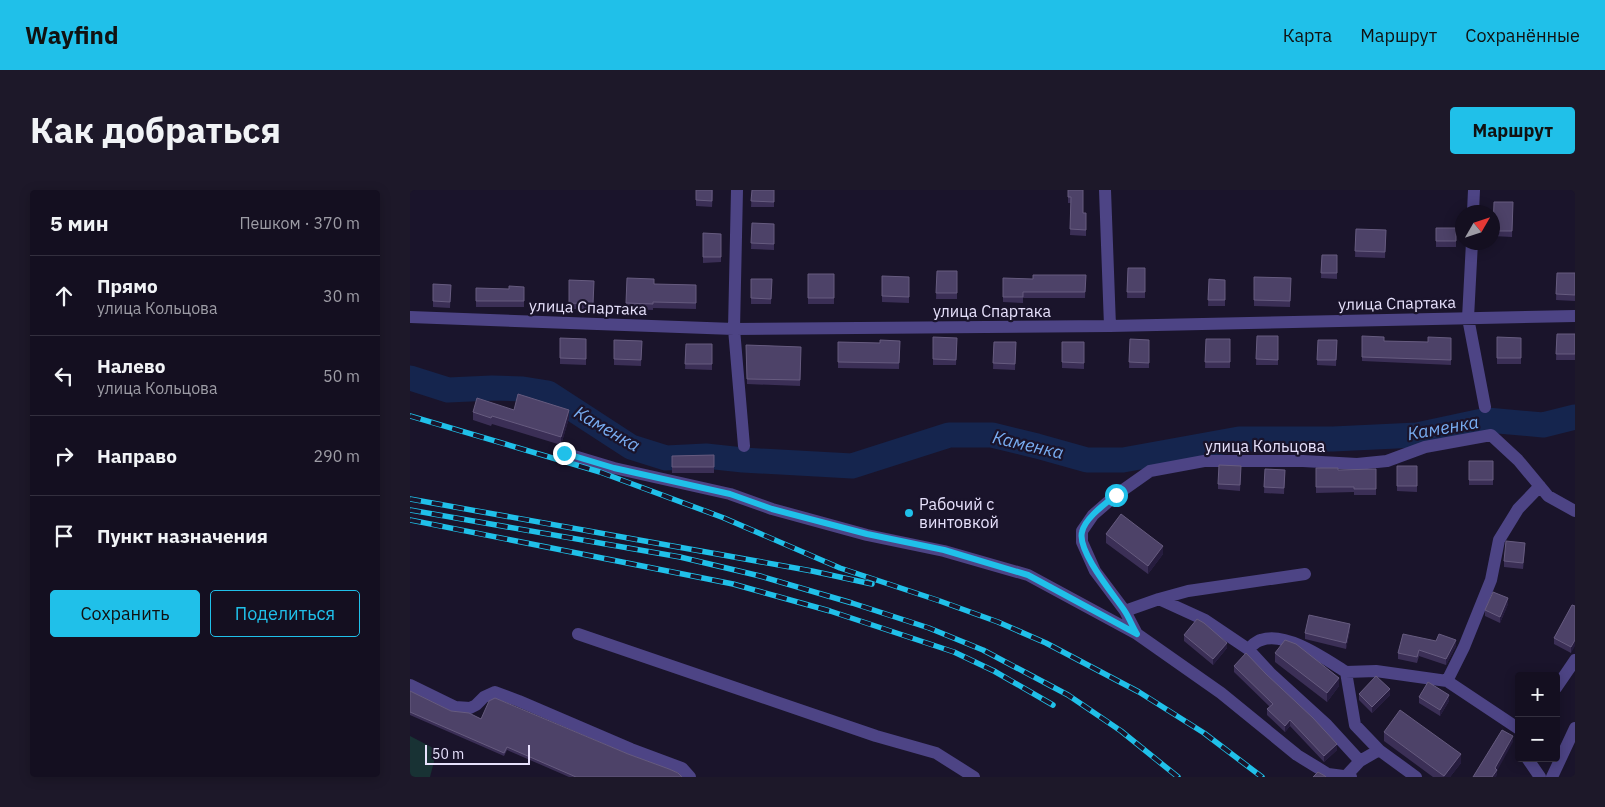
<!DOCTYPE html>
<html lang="ru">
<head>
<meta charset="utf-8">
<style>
  :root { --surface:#140f20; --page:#1d1829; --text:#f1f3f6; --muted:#9d9ca5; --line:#332f3e; --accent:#20c0e9 }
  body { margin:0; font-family:"IBM Plex Sans",sans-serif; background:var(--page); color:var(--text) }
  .controls { position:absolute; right:15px; bottom:15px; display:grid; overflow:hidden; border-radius:5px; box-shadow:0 2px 12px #0003 }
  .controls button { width:45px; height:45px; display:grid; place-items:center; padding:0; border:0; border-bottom:1px solid var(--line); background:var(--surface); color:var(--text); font:25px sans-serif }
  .compass { position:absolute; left:1045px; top:15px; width:45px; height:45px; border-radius:50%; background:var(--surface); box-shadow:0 2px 12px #0003; rotate:51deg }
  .scale { position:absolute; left:15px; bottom:12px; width:105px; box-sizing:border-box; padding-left:5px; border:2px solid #e7e1fc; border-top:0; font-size:14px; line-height:18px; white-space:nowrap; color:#e7e1fc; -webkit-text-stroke:4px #1a142b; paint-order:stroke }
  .stop { position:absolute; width:15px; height:15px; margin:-11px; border:4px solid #20c0e9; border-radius:50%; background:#fff }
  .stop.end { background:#20c0e9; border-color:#fff; box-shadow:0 1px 5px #0008 }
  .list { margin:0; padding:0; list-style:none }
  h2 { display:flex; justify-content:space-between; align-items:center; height:65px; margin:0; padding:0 20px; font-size:21px }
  h2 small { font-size:16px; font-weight:400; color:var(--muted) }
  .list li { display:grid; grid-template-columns:32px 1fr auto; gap:15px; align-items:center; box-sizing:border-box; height:80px; padding:0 20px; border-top:1px solid var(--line) }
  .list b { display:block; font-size:19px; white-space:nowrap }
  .list p { margin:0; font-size:16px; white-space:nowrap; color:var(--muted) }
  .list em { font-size:16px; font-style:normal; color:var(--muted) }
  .actions { display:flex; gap:10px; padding:15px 20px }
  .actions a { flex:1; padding:11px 0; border:1px solid var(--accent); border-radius:5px; text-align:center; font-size:18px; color:var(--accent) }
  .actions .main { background:var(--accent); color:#111 }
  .icon { flex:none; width:28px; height:28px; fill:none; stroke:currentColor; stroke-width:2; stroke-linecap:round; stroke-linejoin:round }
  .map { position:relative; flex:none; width:1165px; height:587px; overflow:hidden; border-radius:5px }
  header { display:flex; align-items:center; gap:30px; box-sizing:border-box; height:70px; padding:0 25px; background:var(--accent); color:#111 }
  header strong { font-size:24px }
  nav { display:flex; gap:28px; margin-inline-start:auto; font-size:18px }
  .intro { display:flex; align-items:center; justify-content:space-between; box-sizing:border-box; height:120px; padding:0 30px }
  h1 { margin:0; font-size:35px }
  .button { padding:12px 22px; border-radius:5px; background:var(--accent); color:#111; font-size:18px; font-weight:700 }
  main { display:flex; gap:30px; padding:0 30px }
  aside { flex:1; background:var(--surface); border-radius:5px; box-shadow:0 2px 12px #0003 }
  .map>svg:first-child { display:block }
  .green { fill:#183234 }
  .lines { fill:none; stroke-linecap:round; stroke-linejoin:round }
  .river { stroke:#15254e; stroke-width:25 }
  .minor { stroke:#4d4485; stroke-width:12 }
  .rail-casing { stroke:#20c0e9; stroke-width:5.5 }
  .rail { stroke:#1a142b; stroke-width:4; stroke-dasharray:11; stroke-linecap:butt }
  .wall { fill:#3b2f56 }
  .shaded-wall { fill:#261c3e }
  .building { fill:#4d4268; stroke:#665b7f }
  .route { stroke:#20c0e9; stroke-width:6 }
  .poi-dot { fill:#20c0e9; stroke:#1a142b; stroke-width:2 }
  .labels { text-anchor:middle; stroke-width:4.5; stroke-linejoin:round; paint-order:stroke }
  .street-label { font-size:16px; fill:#e7e1fc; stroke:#1a142b }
  .poi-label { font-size:16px; fill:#e7e1fc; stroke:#1a142b; text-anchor:start }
  .water-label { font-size:18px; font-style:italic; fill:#79adf2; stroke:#1a142b }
</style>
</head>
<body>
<header>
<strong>Wayfind</strong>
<nav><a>Карта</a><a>Маршрут</a><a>Сохранённые</a></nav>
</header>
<div class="intro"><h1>Как добраться</h1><a class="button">Маршрут</a></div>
<main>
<aside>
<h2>5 мин<small>Пешком · 370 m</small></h2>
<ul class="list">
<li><svg class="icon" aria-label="ahead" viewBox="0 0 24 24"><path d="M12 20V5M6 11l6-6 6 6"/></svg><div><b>Прямо</b><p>улица Кольцова</p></div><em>30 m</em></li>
<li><svg class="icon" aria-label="left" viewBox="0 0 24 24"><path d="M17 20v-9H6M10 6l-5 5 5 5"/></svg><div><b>Налево</b><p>улица Кольцова</p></div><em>50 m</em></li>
<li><svg class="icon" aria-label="right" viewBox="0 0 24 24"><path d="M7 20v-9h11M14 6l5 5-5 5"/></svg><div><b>Направо</b></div><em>290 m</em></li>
<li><svg class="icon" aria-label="arrive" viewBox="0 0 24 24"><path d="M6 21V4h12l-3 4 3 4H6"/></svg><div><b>Пункт назначения</b></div></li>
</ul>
<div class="actions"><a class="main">Сохранить</a><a>Поделиться</a></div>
</aside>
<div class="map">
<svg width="1165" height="587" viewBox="0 0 1165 587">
  <rect width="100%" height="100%" fill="#1a142b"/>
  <path class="green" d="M0 546 27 560 20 587H0Z"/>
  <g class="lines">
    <path class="river" d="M0 188 38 200 82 198 113 199 138 203 221 257 256 268 296 266 333 270 442 276 539 245H582L627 256 677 270H713L829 249H923L1007 245 1077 230 1133 235 1165 227"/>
    <path class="minor" d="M327 0 324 139 334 256
      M695 0 700 136
      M1063 22 1064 0
      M1062 52 1058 128 1075 217
      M0 127 324 139 700 136 1165 126
      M154 263 204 278 320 304 362 319 457 345 534 361 618 385 727 444 811 503 887 565 918 584 941 587
      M749 409 795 430 838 459 861 484 917 535 950 571
      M715 421 749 409 778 401 895 384
      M168 444 466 546 526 563 564 587
      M727 444 715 421 685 381 672 352V341L683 325 706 305 740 281 794 271H893L947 274 977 271 1015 257 1081 245 1108 270 1138 306 1165 321
      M838 459C842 456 846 451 851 450 876 441 915 469 936 482L945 535 969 560
      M936 482 966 481 1037 491 1109 539
      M1037 491 1054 457 1081 390 1089 350 1108 319 1130 296
      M0 495 45 517 60 518 66 515 74 507 85 502 109 511 221 559 272 578 280 587
      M1146 498 1165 470
      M1117 568 1130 587
      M936 586 950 571 969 560 1006 587
      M1142 587 1165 538"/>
    <g class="rail-casing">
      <path id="rail" d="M0 226 190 282 314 328 430 378 527 410 588 432 636 453 729 502 794 543 852 587
        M0 309 402 381 462 394
        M0 320 270 367 350 386 442 413 519 438 573 460 658 505 711 541 768 587
        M0 330 323 394 420 421 544 462 584 481 643 515"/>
    </g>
    <use href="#rail" class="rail"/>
  </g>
  <path class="wall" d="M286 0H303L302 17 286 16Z
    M342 0H364V17H341Z
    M658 0 673 23H676V46L660 45 661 13H658Z
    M1084 12H1103L1102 47 1083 46Z
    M342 33 364 34V60L341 59Z
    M1026 38H1046V57H1026Z
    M946 39 976 40 975 68 945 67Z
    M293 43 311 44V72L293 73Z
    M912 65H927V89L911 88Z
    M718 78H735V108H717Z
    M527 81H547V109H526Z
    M1147 83H1165V111L1146 110Z
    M398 84H424V114H398Z
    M676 85 675 108H613V113L593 112V88L623 89Z
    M472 86 499 87V113L472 112Z
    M844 87 881 88 880 117 844 116Z
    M217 88 244 94 286 95V119L243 118V120L216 119Z
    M341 89H362L361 114H341Z
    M799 89 815 90V116H798Z
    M159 90 184 91 183 119H159Z
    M23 94 41 95 40 118 23 117Z
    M114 97V117H66V98L99 99Z
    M1147 144H1165V170H1146Z
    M847 146H868V175H846Z
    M952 146 974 151 1018 152 1041 148V175L952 171Z
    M523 147 547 148 546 175H523Z
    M1087 147 1111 148V174H1087Z
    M150 148 176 149V175L150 174Z
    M720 149 739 150V178H719Z
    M796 149H820V178H795Z
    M204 150 232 151 231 176 204 175Z
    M908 150H927L926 176 907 175Z
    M490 151 489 179 428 178V152L470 153Z
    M584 152H606L605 180 583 179Z
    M652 152H674V179L652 178Z
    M276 154H302V180L275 179Z
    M336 155 391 157 390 196 337 194Z
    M63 222 159 228 151 255 82 234 81 236 63 230Z
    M304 265V283H262V266Z
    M1059 271H1083V295H1059Z
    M987 276H1007V302L987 301Z
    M906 278 928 280 966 279V305H944V302L906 303Z
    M855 279 875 280 874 304 854 303Z
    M831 282 830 301 808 299V294Z
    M696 344 753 364 738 384 696 353Z
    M1115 359 1113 379 1094 377V371Z
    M1098 414 1090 433 1075 426V420Z
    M1165 416 1161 463 1144 454V448Z
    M940 440 936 459 895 449V443Z
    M774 445 817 458 803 475 774 451Z
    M1026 451 1046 456 1036 475 1009 466 1007 473 988 469V463Z
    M865 463 929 496 917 512 865 472Z
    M824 476 927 560 914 572 880 536 875 542 857 525V519L860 517 824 482Z
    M0 501 41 521 218 564 272 587H159L97 560 94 566 0 525Z
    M949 504 980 505 962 523 949 510Z
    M1009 507 1039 511 1030 526 1009 513Z
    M974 542 1051 573 1040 587H1023L974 551Z"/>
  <path class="shaded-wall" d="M159 220V228L151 255V247Z
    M753 356V364L738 384V376Z
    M1098 408V414L1090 433V427Z
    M940 434V440L936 459V453Z
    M1046 450V456L1036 475V469Z
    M1165 450V456L1161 463V457Z
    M817 453V458L803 475V469Z
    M929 488V496L917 512V503Z
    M980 499V505L962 523V517Z
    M1039 505V511L1030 526V520Z
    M880 530V536L875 542V536Z
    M1103 546V552L1087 581V585L1086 587H1082L1085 578Z
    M927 554V560L914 572V566Z
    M1051 564V573L1040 587H1034Z"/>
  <path class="building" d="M286 0H302V11L286 10Z
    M342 0H364V12L341 11Z
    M658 0H673V23H676V40L660 39 661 7H658Z
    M1084 12H1103L1102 41H1083Z
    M342 33 364 34V54L341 53Z
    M1026 38H1046V51H1026Z
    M946 39 976 40 975 62 945 61Z
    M293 43 311 44V67H293Z
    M912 65H927V83H911Z
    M718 78H735V102H717Z
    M527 81H547V103H526Z
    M1147 83H1165V105L1146 104Z
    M398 84H424V108H398Z
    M623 85H676L675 102H613V107H593V88L623 89Z
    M472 86 499 87V107L472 106Z
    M844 87 881 88 880 111 844 110Z
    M217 88 244 89V94L286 95V113L243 112V114L216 113Z
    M341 89H362L361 109 341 108Z
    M799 89 815 90V110H798Z
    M159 90 184 91 183 114 159 113Z
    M23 94 41 95 40 112 23 111Z
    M99 96 114 97V111H66V98L99 99Z
    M1147 144H1165V164H1146Z
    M847 146H868V170L846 169Z
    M952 146 974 147V151L1018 152V147L1041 148V170L952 167Z
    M523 147 547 148 546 170 523 169Z
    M1087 147 1111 148V168H1087Z
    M150 148 176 149V169L150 168Z
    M720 149 739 150V173L719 172Z
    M796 149H820V172H795Z
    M204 150 232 151 231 170 204 169Z
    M470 150 490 151 489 173 428 172V152L470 153Z
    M908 150H927L926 170H907Z
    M584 152H606L605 174 583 173Z
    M652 152H674V173L652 172Z
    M276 154H302V174H275Z
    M336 155 391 157 390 190 337 189Z
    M108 204 159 220 151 247 82 226 81 228 63 222 67 208 104 220Z
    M304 265V277H262V266Z
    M1059 271H1083V290H1059Z
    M809 275 831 276 830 295 808 294Z
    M987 276H1007V296H987Z
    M906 278H928V280L966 279V299H944V297H906Z
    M855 279 875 280 874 298 854 297Z
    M711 324 753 356 738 376 696 344Z
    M1096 351 1115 353 1113 373 1094 371Z
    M1083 402 1098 408 1090 427 1075 420Z
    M1162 415 1165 416V450L1161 457 1144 448Z
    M899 425 940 434 936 453 895 443Z
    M787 429 794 433 817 453 803 469 774 445Z
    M993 444 1026 451 1029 444 1046 450 1036 469 1009 460 1007 467 988 463Z
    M875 450 886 454 929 488 917 503 865 463Z
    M836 463 856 484 903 528 927 554 914 566 880 530 875 536 857 519 863 514 824 476Z
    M966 486 980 499 962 517 949 504Z
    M1018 492 1039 505 1030 520 1009 507Z
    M0 501 41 521 59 523 71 529 79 511 85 508 218 564 259 579 268 583 272 587H166L97 557 94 563 0 522Z
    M990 520 1051 564 1034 586 974 542Z
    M1092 540 1103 546 1085 578 1087 580 1082 587H1063Z
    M908 582 915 586 916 587H903Z"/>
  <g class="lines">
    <path class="route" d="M154 263 204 278 320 304 362 319 457 344 534 360 618 385 727 444C722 436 719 427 714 420 703 404 667 361 672 342 675 328 695 314 706 305"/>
  </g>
  <circle class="poi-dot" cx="499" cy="323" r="5"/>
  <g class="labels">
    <g class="street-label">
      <text transform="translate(987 113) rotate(-1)" y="6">улица Спартака</text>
      <text transform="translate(178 117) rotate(2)" y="6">улица Спартака</text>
      <text x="582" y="127">улица Спартака</text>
      <text x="855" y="262">улица Кольцова</text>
    </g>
    <g class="poi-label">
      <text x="509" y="320">Рабочий с<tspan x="509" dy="18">винтовкой</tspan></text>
    </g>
    <g class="water-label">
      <text transform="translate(1033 238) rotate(-10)" y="6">Каменка</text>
      <text transform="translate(197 239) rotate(30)" y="6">Каменка</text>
      <text transform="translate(618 255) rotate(13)" y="6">Каменка</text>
    </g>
  </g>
</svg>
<div class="controls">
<button>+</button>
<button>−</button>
</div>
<svg class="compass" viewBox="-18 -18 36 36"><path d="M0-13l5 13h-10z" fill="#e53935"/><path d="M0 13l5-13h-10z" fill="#9d9ca5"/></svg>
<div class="scale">50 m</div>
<div class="stop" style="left:706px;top:305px"></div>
<div class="stop end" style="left:154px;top:263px"></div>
</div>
</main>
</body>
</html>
